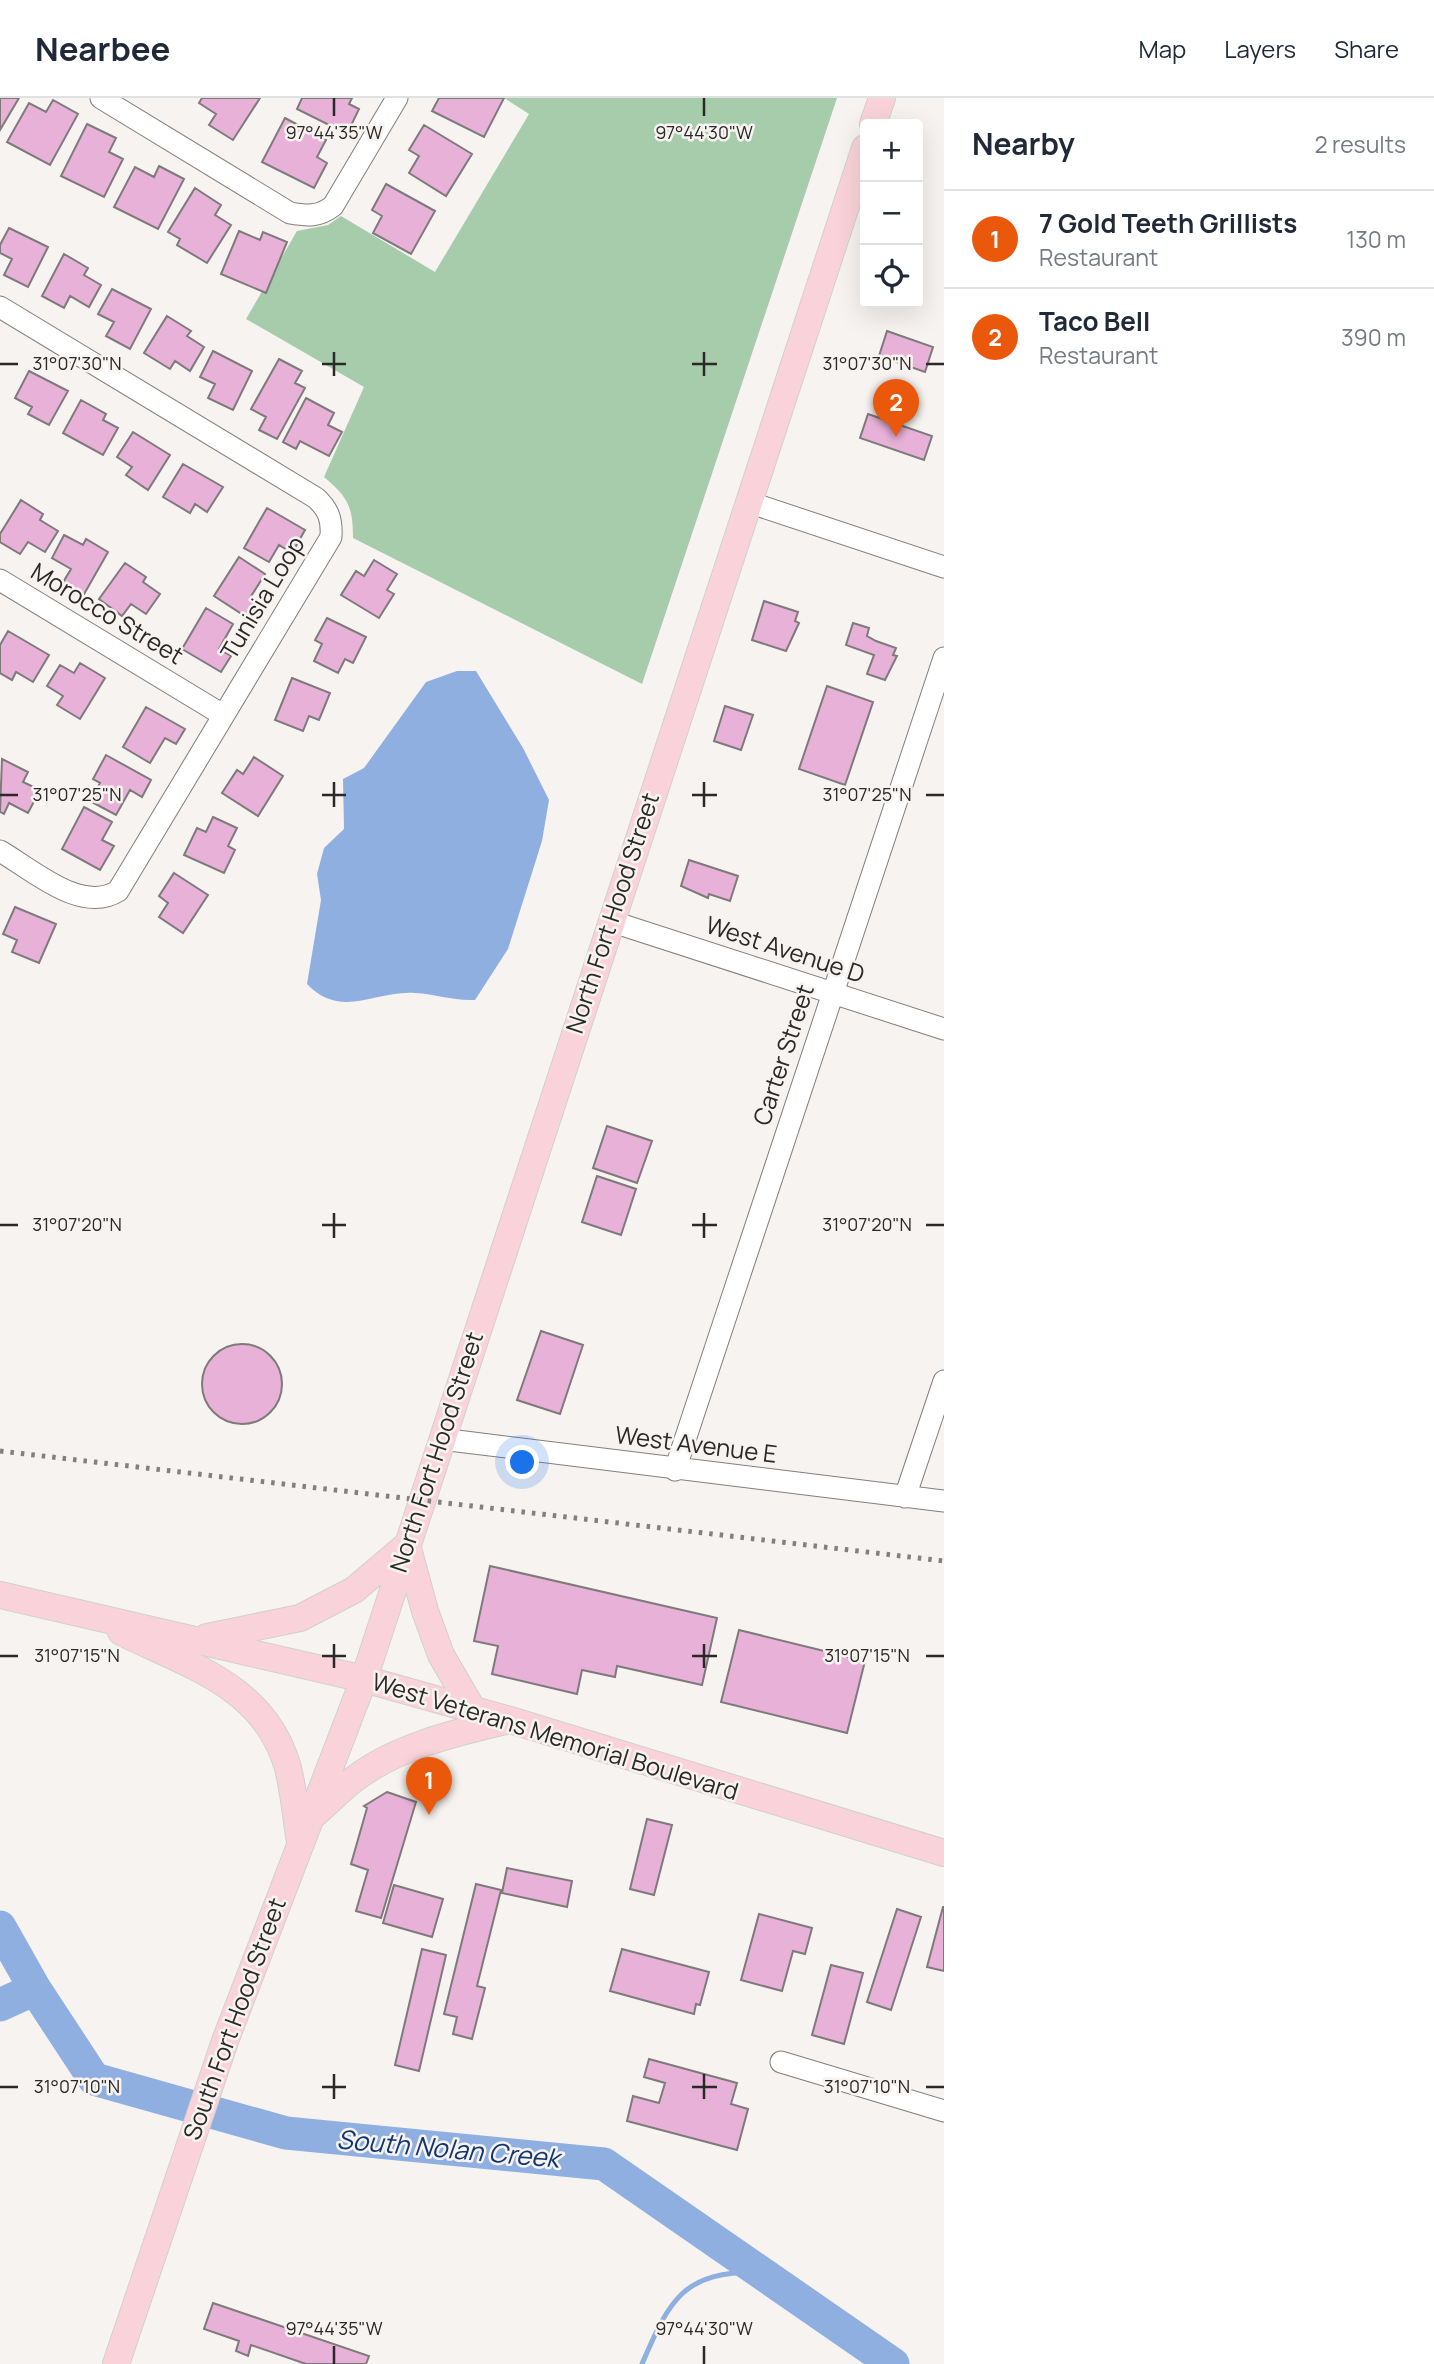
<!DOCTYPE html>
<html lang="en">
<head>
<meta charset="utf-8">
<style>
  :root { --surface:#fff; --page:#f2f2f3; --text:#1f2937; --muted:#747a83; --line:#e0e1e3; --accent:#ea580c }
  body { margin:0; font-family:Manrope,sans-serif; background:var(--page); color:var(--text) }
  .controls { position:absolute; right:21px; top:21px; display:grid; overflow:hidden; border-radius:7px; box-shadow:0 7px 28px #0002 }
  .controls button { width:63px; height:63px; display:grid; place-items:center; padding:0; border:0; border-bottom:2px solid var(--line); background:var(--surface); color:var(--text); font:35px sans-serif }
  .you { position:absolute; left:523px; top:1365px; width:24px; height:24px; margin:-18px; border:5px solid #fff; border-radius:50%; background:#1a73e8; box-shadow:0 0 0 10px #1a73e833 }
  .badge { display:grid; place-items:center; width:46px; height:46px; border-radius:50%; background:var(--accent); color:#fff; font-size:23px; font-weight:700 }
  .pin { position:absolute; translate:-50% -58px; filter:drop-shadow(0 2px 4px #0008) }
  .pin::after { content:''; position:absolute; top:37px; width:24px; height:21px; background:inherit; clip-path:polygon(0 0,100% 0,50% 100%) }
  .list { margin:0; padding:0; list-style:none }
  h2 { display:flex; justify-content:space-between; align-items:center; height:91px; margin:0; padding:0 28px; font-size:30px }
  h2 small { font-size:23px; font-weight:400; color:var(--muted) }
  .list li { display:grid; grid-template-columns:46px 1fr auto; gap:21px; align-items:center; box-sizing:border-box; height:98px; padding:0 28px; border-top:2px solid var(--line) }
  .list b { display:block; font-size:26px; white-space:nowrap }
  .list p { margin:0; font-size:23px; white-space:nowrap; color:var(--muted) }
  .list em { font-size:23px; font-style:normal; color:var(--muted) }
  .icon { flex:none; width:38px; height:38px; fill:none; stroke:currentColor; stroke-width:2; stroke-linecap:round; stroke-linejoin:round }
  .map { position:relative; flex:none; width:944px; height:2266px; overflow:hidden }
  header { display:flex; align-items:center; gap:42px; box-sizing:border-box; height:98px; padding:0 35px; background:var(--surface); border-bottom:2px solid var(--line) }
  header strong { font-size:33px }
  nav { display:flex; gap:38px; margin-inline-start:auto; font-size:24px }
  main { display:flex }
  aside { flex:1; background:var(--surface) }
  .map>svg:first-child { display:block }
  .green { fill:#a7ccab }
  .water { fill:#8fafe1 }
  .lines { fill:none; stroke-linecap:round; stroke-linejoin:round }
  .stream { stroke:#8fafe1; stroke-width:5 }
  .river { stroke:#8fafe1; stroke-width:33 }
  .building { fill:#e8b1d8; stroke:#7e7a7c; stroke-width:2 }
  .minor-casing { stroke:#827e7c; stroke-width:23 }
  .major-casing { stroke:#d0d0d0; stroke-width:28 }
  .minor { stroke:#fff; stroke-width:21 }
  .major { stroke:#fad3da; stroke-width:26 }
  .rail { stroke:#82807e; stroke-width:5; stroke-dasharray:3.5 7; stroke-linecap:butt }
  .ticks { fill:none; stroke:#2a2928; stroke-width:2.5 }
  .labels { text-anchor:middle; stroke-width:5; stroke-linejoin:round; paint-order:stroke }
  .street-label { font-size:24px; fill:#2a2928; stroke:#f7f3f0 }
  .water-label { font-size:26px; font-style:italic; fill:#113772; stroke:#f7f3f0 }
  .ticks-label { font-size:18px; text-anchor:middle; fill:#2a2928; stroke:#f7f3f0; stroke-width:5; stroke-linejoin:round; paint-order:stroke }
</style>
</head>
<body>
<header>
<strong>Nearbee</strong>
<nav><a>Map</a><a>Layers</a><a>Share</a></nav>
</header>
<main>
<div class="map">
<svg width="944" height="2266" viewBox="0 0 944 2266">
  <rect width="100%" height="100%" fill="#f7f3f0"/>
  <path class="green" d="M504 0H837L642 586 353 440C353 409 348 399 324 379L364 289 246 221 297 133 328 127 341 118 435 174 529 16Z"/>
  <path class="water" d="M457 573H476L523 650 549 702 542 743 508 851 475 902C452 903 437 896 415 895 375 892 341 922 307 886L321 802 317 776 324 750 344 731 343 681 364 670 426 584Z"/>
  <g class="lines">
    <path class="stream" d="M642 2266C670 2201 683 2173 760 2174"/>
    <path class="river" d="M0 1829 35 1891 94 1981 286 2035 604 2066 893 2266
      M0 1907 35 1891"/>
  </g>
  <path class="building" d="M0 0H19L0 32Z
    M202 0H260L233 42 209 27 216 16 199 5Z
    M302 0H352L349 6 359 11 347 36 297 11Z
    M439 0H504L484 39 432 13Z
    M53 2 78 16 50 67 7 44 29 5 46 14Z
    M285 20 326 42 317 59 327 65 314 90 262 64Z
    M87 26 116 40 109 54 123 61 104 99 61 78Z
    M424 27 472 56 446 98 409 75 419 58 409 52Z
    M159 68 184 81 158 131 114 109 135 69 154 79Z
    M386 86 435 113 411 156 373 135 382 118 372 112Z
    M195 90 221 107 215 117 231 127 207 165 177 147 180 141 168 134Z
    M9 130 48 149 28 189 4 177 12 161 0 155V147Z
    M239 133 260 142 263 134 287 144 266 195 221 176Z
    M64 156 88 170 84 177 101 187 89 209 70 198 64 210 42 198Z
    M112 191 151 211 130 251 106 238 114 224 98 216Z
    M167 218 191 233 187 238 204 249 190 273 175 263 170 271 144 255Z
    M887 233 933 249 925 274 879 258Z
    M213 253 252 273 233 312 208 300 215 286 200 279Z
    M279 261 302 273 295 285 305 290 277 341 259 332 266 319 251 311Z
    M29 273 68 293 49 327 28 316 32 309 15 300Z
    M306 300 334 315 328 327 342 334 329 358 300 343 296 351 283 344Z
    M81 302 106 316 103 322 118 330 103 357 63 335Z
    M868 316 932 338 924 362 860 340Z
    M133 334 170 357 148 392 126 377 132 369 117 359Z
    M183 366 223 389 207 414 195 406 190 415 163 399Z
    M21 402 43 416 40 422 58 433 45 454 28 444 20 456 0 444V436Z
    M267 410 305 432 292 455 279 447 269 464 244 450Z
    M64 437 83 447 86 441 108 454 83 498 62 486 71 471 52 460Z
    M239 459 265 476 250 500 261 507 251 522 214 498Z
    M374 462 397 476 387 492 394 496 379 520 341 497 356 473 364 478Z
    M125 465 146 479 143 484 160 496 146 516 131 506 122 518 99 501Z
    M764 503 798 514 795 523 799 525 786 553 752 542Z
    M206 510 233 526 219 551 231 558 221 574 182 551Z
    M327 520 366 539 353 565 345 561 338 575 314 563 322 546 315 542Z
    M853 525 869 530 867 538 876 543 896 550 893 557 897 558 885 582 867 576 874 557 846 547Z
    M8 533 49 557 33 584 16 574 12 582 0 575V547Z
    M80 565 105 580 80 621 57 607 63 598 47 588 60 567 74 575Z
    M292 580 330 595 319 622 309 618 303 633 275 622Z
    M827 588 873 604 845 687 799 671Z
    M725 608 753 617 741 652 714 643Z
    M146 609 185 631 176 646 165 640 150 665 123 649Z
    M106 657 151 682 142 699 130 692 116 717 90 703 100 685 93 681Z
    M254 659 283 678 258 718 222 695 237 672 243 676Z
    M2 661 28 674 23 684 40 692 28 715 9 705 4 716 0 714Z
    M84 709 112 724 102 742 114 748 100 772 62 751Z
    M213 719 237 730 228 748 235 752 224 775 184 757 197 730 206 734Z
    M689 762 738 778 730 803 709 796 708 800 681 788Z
    M174 775 208 797 183 835 159 819 168 805 159 798Z
    M15 809 56 826 39 865 12 854 17 842 3 836Z
    M607 1028 652 1043 637 1085 593 1070Z
    M597 1078 636 1091 621 1137 582 1124Z
    M541 1233 583 1247 560 1316 517 1302Z
    M202 1286a40 40 0 1 1 80 0a40 40 0 1 1-80 0Z
    M490 1468 717 1520 702 1587 617 1568 615 1579 582 1572 577 1596 492 1576 498 1548 474 1543Z
    M739 1532 865 1563 847 1635 721 1604Z
    M387 1694 416 1704 381 1820 356 1813 368 1772 351 1766 367 1710 364 1708Z
    M647 1721 672 1727 654 1797 630 1791Z
    M507 1770 572 1783 567 1809 502 1795Z
    M476 1786 501 1792 477 1888 485 1890 472 1941 453 1936 457 1919 444 1916Z
    M394 1787 443 1801 432 1839 383 1825Z
    M943 1809H944V1873L927 1869Z
    M897 1811 921 1819 891 1912 867 1904Z
    M759 1816 812 1830 805 1856 793 1853 782 1893 741 1882Z
    M422 1851 446 1857 419 1973 395 1967Z
    M622 1851 709 1874 700 1907 696 1906 694 1916 610 1893Z
    M831 1867 863 1875 844 1946 812 1937Z
    M649 1961 737 1985 731 2006 748 2011 737 2052 627 2023 633 1998 659 2005 665 1985 644 1979Z
    M213 2205 369 2258 366 2266H306L251 2247 248 2258 236 2253 239 2243 204 2231Z"/>
  <g class="lines">
    <g class="minor-casing">
      <path id="minor" d="M101 0 290 115C307 118 319 119 333 108L397 0
        M0 209 316 400C329 412 332 422 331 439L118 793C81 816 33 772 0 753
        M748 404 944 469
        M0 482 223 617
        M610 823 944 931
        M441 1341 944 1403
        M675 1372 944 560
        M905 1399 944 1283
        M781 1964 944 2013"/>
    </g>
    <g class="major-casing">
      <path id="major" d="M873 26 882 0
        M407 1447 425 1513 441 1557 473 1612
        M0 1497 364 1581 510 1622 944 1755
        M121 1534C190 1568 265 1588 288 1670 294 1694 296 1720 300 1744
        M207 1539 300 1520 354 1492 406 1448
        M316 1715C329 1704 340 1692 353 1682 395 1649 454 1635 505 1623
        M116 2266 225 1943 364 1581 865 50"/>
    </g>
    <use href="#minor" class="minor"/>
    <use href="#major" class="major"/>
    <path class="rail" d="M0 1353 944 1463"/>
  </g>
  <path class="ticks" d="M334 0V18M704 0V18M334 254V278M704 254V278M0 266H18M322 266H346M692 266H717M926 266H944M334 684V709M704 684V709M0 697H18M322 697H346M692 697H717M926 697H944M334 1115V1140M704 1115V1140M0 1127H18M322 1127H346M692 1127H717M926 1127H944M334 1546V1570M704 1546V1570M0 1558H18M322 1558H346M692 1558H717M926 1558H944M334 1976V2001M704 1976V2001M0 1989H18M322 1989H346M692 1989H717M926 1989H944M334 2248V2266M704 2248V2266"/>
  <g class="labels">
    <g class="street-label">
      <text transform="translate(263 500) rotate(-59)" y="8">Tunisia Loop</text>
      <text transform="translate(107 516) rotate(31)" y="8">Morocco Street</text>
      <text transform="translate(613 815) rotate(-72)" y="8">North Fort Hood Street</text>
      <text transform="translate(785 852) rotate(18)" y="8">West Avenue D</text>
      <text transform="translate(784 957) rotate(-72)" y="8">Carter Street</text>
      <text transform="translate(696 1347) rotate(7)" y="8">West Avenue E</text>
      <text transform="translate(437 1354) rotate(-72)" y="8">North Fort Hood Street</text>
      <text transform="translate(555 1639) rotate(17)" y="8">West Veterans Memorial Boulevard</text>
      <text transform="translate(235 1921) rotate(-70)" y="8">South Fort Hood Street</text>
    </g>
    <g class="water-label">
      <text transform="translate(448 2051) rotate(5)" y="9">South Nolan Creek</text>
    </g>
  </g>
  <g class="ticks-label">
    <text x="334" y="41">97°44'35"W</text>
    <text x="704" y="41">97°44'30"W</text>
    <text x="77" y="272">31°07'30"N</text>
    <text x="867" y="272">31°07'30"N</text>
    <text x="77" y="703">31°07'25"N</text>
    <text x="867" y="703">31°07'25"N</text>
    <text x="77" y="1133">31°07'20"N</text>
    <text x="867" y="1133">31°07'20"N</text>
    <text x="77" y="1564">31°07'15"N</text>
    <text x="867" y="1564">31°07'15"N</text>
    <text x="77" y="1995">31°07'10"N</text>
    <text x="867" y="1995">31°07'10"N</text>
    <text x="334" y="2237">97°44'35"W</text>
    <text x="704" y="2237">97°44'30"W</text>
  </g>
</svg>
<div class="controls">
<button>+</button>
<button>−</button>
<button><svg class="icon" aria-label="locate" viewBox="0 0 24 24"><circle cx="12" cy="12" r="6"/><path d="M12 2v4M12 18v4M2 12h4M18 12h4"/></svg></button>
</div>
<div class="you"></div>
<div class="pin badge" style="left:429px;top:1717px">1</div>
<div class="pin badge" style="left:896px;top:339px">2</div>
</div>
<aside>
<h2>Nearby<small>2 results</small></h2>
<ul class="list">
<li><span class="badge">1</span><div><b>7 Gold Teeth Grillists</b><p>Restaurant</p></div><em>130 m</em></li>
<li><span class="badge">2</span><div><b>Taco Bell</b><p>Restaurant</p></div><em>390 m</em></li>
</ul>
</aside>
</main>
</body>
</html>
